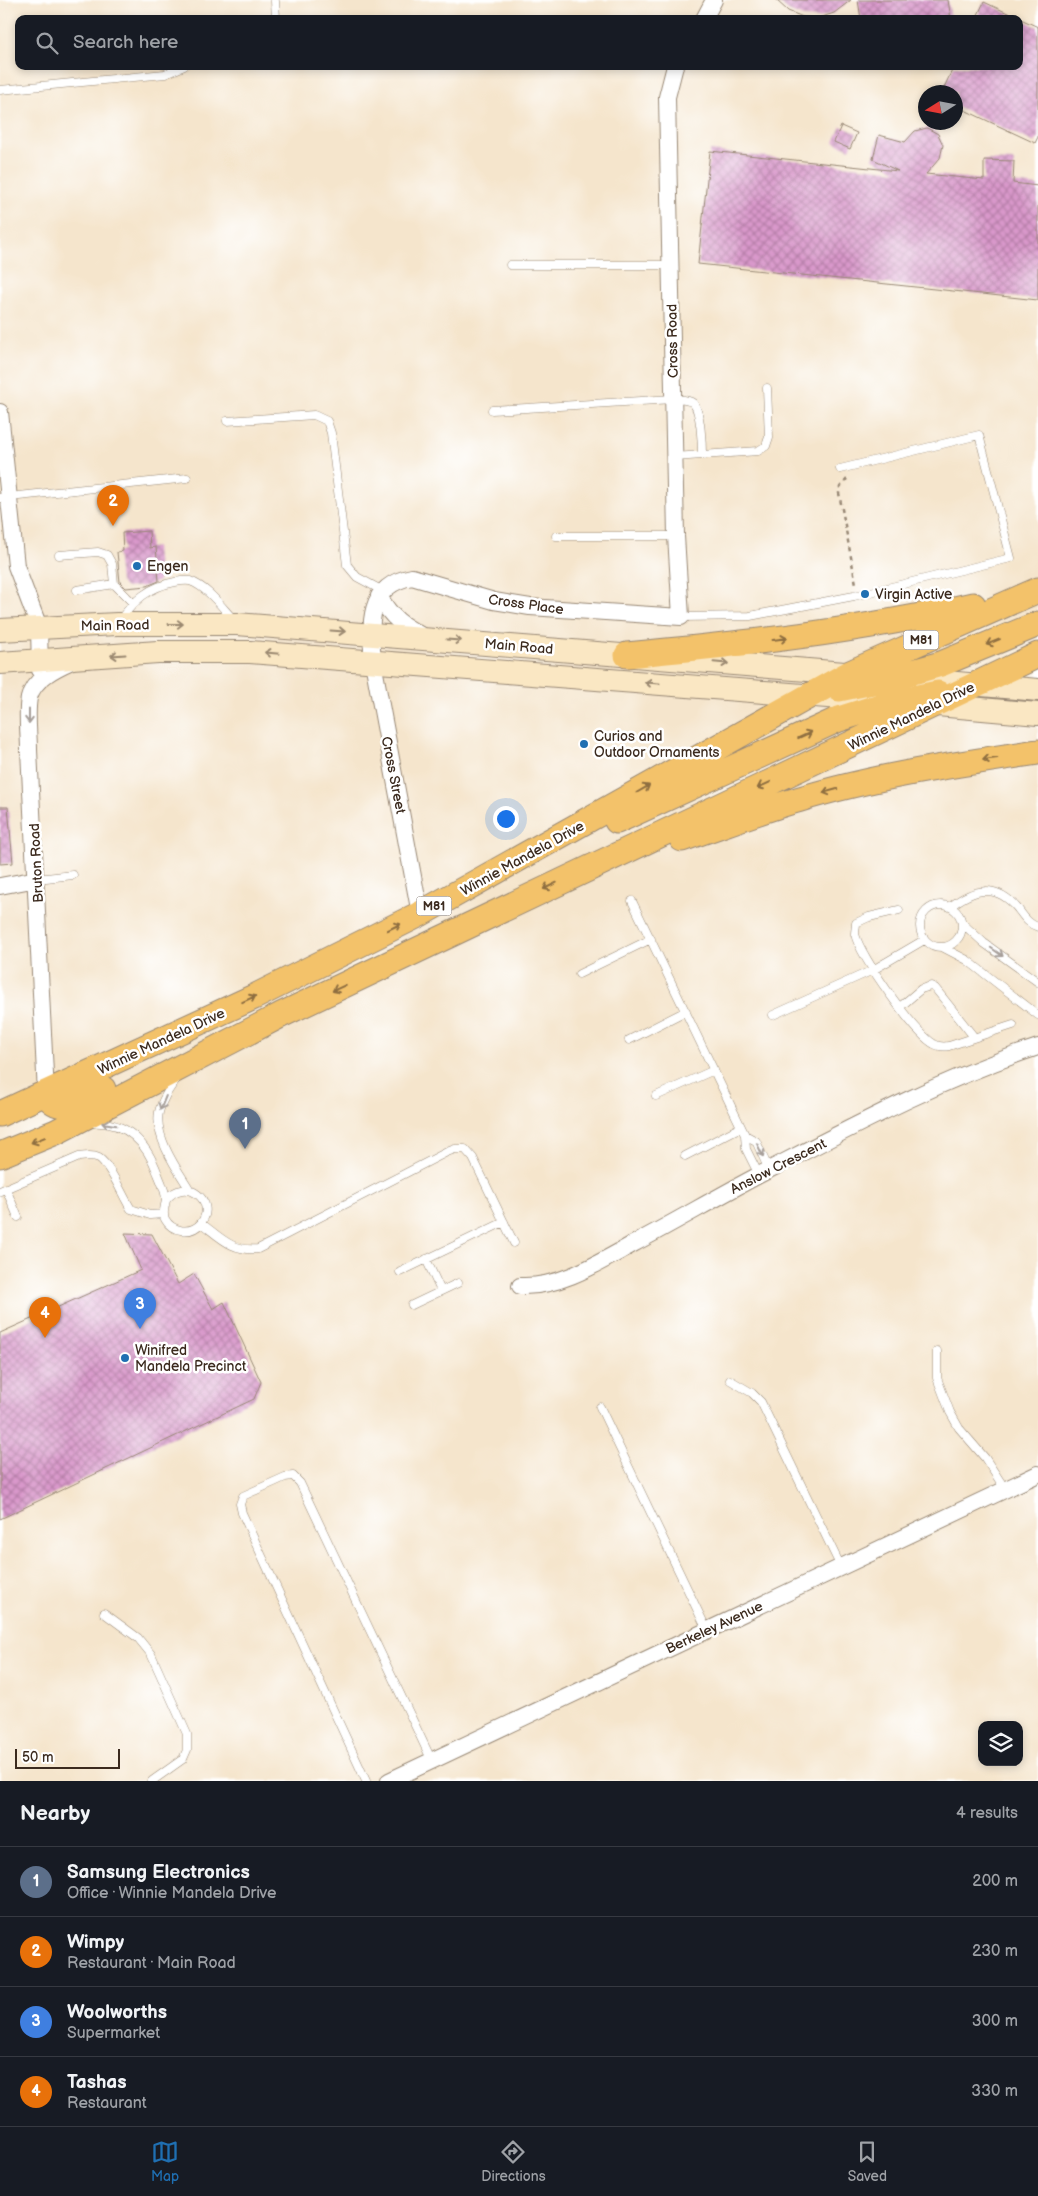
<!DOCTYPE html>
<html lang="en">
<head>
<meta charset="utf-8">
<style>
  :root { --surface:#171b24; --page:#20242c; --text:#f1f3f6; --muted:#9ea1a6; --line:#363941; --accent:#1f6fb2 }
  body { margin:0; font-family:"Balsamiq Sans",sans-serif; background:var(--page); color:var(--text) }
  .controls { position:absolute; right:15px; bottom:15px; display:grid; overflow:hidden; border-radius:10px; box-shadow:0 2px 8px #0003 }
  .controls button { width:45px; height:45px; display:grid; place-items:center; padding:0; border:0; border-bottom:1px solid var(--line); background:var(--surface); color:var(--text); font:25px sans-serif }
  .compass { position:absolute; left:918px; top:85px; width:45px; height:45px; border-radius:50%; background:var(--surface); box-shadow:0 2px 8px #0003; rotate:259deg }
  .scale { position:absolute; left:15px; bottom:12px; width:105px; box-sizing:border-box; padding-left:5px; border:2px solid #3b2a1e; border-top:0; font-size:14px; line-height:18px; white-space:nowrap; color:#3b2a1e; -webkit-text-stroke:4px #fff; paint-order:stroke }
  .you { position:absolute; left:505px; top:818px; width:18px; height:18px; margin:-12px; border:4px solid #fff; border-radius:50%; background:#1a73e8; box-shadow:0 0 0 8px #1a73e833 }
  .badge { display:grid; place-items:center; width:32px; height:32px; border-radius:50%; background:var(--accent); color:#fff; font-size:16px; font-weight:700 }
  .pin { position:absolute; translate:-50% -41px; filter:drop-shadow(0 1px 2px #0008) }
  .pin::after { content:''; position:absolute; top:26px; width:18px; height:15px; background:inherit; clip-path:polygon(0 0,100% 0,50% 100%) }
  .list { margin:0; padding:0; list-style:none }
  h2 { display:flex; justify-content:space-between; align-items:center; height:65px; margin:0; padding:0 20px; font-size:21px }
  h2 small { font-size:16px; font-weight:400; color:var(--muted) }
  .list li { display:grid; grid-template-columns:32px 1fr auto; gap:15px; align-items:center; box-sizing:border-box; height:70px; padding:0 20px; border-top:1px solid var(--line) }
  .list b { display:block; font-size:19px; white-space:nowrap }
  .list p { margin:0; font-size:16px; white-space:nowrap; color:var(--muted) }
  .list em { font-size:16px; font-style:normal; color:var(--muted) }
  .icon { flex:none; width:28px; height:28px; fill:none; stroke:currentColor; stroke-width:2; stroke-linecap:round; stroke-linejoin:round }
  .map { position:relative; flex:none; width:1038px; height:1781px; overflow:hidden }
  .search { position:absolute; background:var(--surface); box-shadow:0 2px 8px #0003; left:15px; right:15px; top:15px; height:55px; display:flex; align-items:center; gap:12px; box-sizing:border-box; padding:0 18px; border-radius:10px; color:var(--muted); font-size:19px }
  .sheet { height:345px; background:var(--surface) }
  nav { display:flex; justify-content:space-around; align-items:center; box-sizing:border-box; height:70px; border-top:1px solid var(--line); background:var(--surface); font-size:14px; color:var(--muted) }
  nav a { display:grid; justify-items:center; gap:2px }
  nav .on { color:var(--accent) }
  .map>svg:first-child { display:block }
  .building { fill:url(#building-cross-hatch) }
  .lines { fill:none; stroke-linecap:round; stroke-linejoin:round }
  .lane-casing { stroke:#988875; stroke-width:9 }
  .street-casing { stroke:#988875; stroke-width:18 }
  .secondary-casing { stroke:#988875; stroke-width:24 }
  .primary-casing { stroke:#988875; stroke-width:27 }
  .path { stroke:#988875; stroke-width:2.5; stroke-dasharray:4 4; stroke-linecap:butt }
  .lane { stroke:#fff; stroke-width:8 }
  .street { stroke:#fff; stroke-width:16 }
  .secondary { stroke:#fae7c3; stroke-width:22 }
  .primary { stroke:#f3c26a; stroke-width:25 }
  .oneway { stroke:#9a8870 }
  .oneway2 { stroke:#8e6e40 }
  .oneway3 { stroke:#a79f9a }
  .poi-dot { fill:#1f6fb2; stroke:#fff; stroke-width:2 }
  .labels { text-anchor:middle; stroke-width:5; stroke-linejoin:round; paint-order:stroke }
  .shield { fill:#fff; stroke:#766a62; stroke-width:1 }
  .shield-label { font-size:12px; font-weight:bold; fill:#3b2a1e }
  .street-label { font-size:14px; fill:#3b2a1e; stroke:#fff }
  .poi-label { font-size:14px; fill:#3b2a1e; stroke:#fff; text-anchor:start }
</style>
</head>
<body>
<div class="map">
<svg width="1038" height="1781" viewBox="0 0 1038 1781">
  <defs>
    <pattern id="building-cross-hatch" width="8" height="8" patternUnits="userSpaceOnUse" patternTransform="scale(1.25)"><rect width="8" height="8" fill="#d998cb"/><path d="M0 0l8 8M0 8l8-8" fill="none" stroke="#b17ca4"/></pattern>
  </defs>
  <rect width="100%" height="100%" fill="#fff"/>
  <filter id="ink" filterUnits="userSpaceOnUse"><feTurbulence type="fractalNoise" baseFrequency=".02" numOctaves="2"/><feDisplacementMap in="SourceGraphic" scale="10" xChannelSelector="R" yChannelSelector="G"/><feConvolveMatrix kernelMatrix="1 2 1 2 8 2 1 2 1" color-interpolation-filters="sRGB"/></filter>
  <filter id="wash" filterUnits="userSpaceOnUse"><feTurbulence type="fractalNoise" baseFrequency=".0096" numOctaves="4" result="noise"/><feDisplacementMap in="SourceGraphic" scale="20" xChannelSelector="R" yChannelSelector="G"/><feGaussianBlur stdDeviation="1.12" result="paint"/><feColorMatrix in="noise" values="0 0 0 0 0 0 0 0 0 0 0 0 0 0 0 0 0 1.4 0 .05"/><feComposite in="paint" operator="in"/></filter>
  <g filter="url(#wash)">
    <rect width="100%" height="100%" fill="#f5e5cc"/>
    <g id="blocks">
      <path class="building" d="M776 0H851L834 13 819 18 803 17 788 11Z
        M858 0H948L951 19H861Z
        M984 2 1038 27V137L1035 143 956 106V92H942L954 66H1019V19H976Z
        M841 126 857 133 850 149 834 142Z
        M927 128 938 134 943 145 940 158 926 174 984 180V160L1014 161 1013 183 1038 186V300L698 264 710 151 898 171 873 159 879 135 905 142 915 131Z
        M149 531 150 548 156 547 159 581 147 586 126 588 120 582 117 552 123 551 122 533Z
        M0 807H8L13 863 0 864Z
        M125 1233 152 1234 178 1284 194 1274 213 1309 224 1302 261 1382 254 1399 0 1519V1333L141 1270Z"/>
    </g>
  </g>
  <g filter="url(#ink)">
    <use href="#blocks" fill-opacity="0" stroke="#988875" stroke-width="1"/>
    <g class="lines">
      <g class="lane-casing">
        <path id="lane" d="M275 1 276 19
          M0 90 165 74 184 66
          M510 265H670
          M492 410 673 399C679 400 688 399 693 403 701 411 702 444 702 455L758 451 766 446 769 437 767 388
          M227 421 314 415 327 421 331 433 347 565 357 577 383 591
          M675 457 702 455
          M0 498 187 478
          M556 536H676
          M59 555 98 552 107 555 112 564 114 584
          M77 590 114 584 133 603
          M681 617 750 616 854 596 1011 558 979 435 840 469
          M119 621C135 600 148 587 175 582 180 581 185 580 190 581 207 587 221 606 233 619
          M37 879 73 875
          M632 901 745 1135 746 1149 759 1175
          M920 926a21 21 0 1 1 42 0a21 21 0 1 1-42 0Z
          M950 907C974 888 996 883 1018 909 1024 917 1028 924 1038 927
          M899 910 869 917 856 923C856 926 855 931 855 934 860 956 915 1034 934 1044 939 1047 943 1047 949 1046L1013 1025
          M962 923 984 943 1038 982
          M944 948 967 960 1038 1015
          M579 974 651 939
          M900 1007 921 989 931 986 935 988 974 1037
          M773 1015 873 970 924 940
          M629 1040 686 1011
          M177 1078C170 1088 162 1099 159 1112 154 1137 177 1169 190 1190
          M656 1096 714 1070
          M91 1123C127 1120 147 1144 158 1174 161 1181 166 1193 166 1200 165 1207 162 1212 165 1219 172 1232 191 1235 201 1223 218 1201 185 1175 166 1200
          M745 1135 756 1141 769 1170
          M685 1156 741 1127
          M6 1189 18 1217
          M0 1191 79 1157C86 1156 93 1155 99 1158 111 1166 123 1197 131 1209L150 1215 164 1214
          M201 1223C220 1237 232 1252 258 1249L447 1152 455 1149H465L473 1158 514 1243
          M426 1259 441 1291
          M400 1272 504 1222
          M412 1305 458 1283
          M937 1351V1378L950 1412 959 1428 985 1458 1005 1489
          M730 1380 752 1393 761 1402 841 1567
          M600 1407 707 1630
          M104 1613 138 1638 151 1654 187 1734V1750L183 1759 152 1781
          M366 1781 242 1513 240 1504 243 1496 285 1477 293 1476 300 1483 432 1761"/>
      </g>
      <g class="street-casing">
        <path id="street" d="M704 19 714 0
          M0 412 16 566 39 627 40 670
          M379 596C392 619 402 625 424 637
          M0 886 37 879
          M420 914 373 662C370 626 366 585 412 577L494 601 530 607 681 617 676 536 667 97 675 66
          M46 1094 29 750C29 735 26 713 29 698 33 679 56 668 72 661
          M520 1286C560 1288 600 1262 633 1244 675 1222 717 1197 759 1175 850 1128 941 1079 1038 1047
          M389 1781 1038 1474"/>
      </g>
      <g class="secondary-casing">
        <path id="secondary" d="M0 630 117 624H237L857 674
          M0 663 158 652H250L892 702
          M899 678 1038 690
          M926 704 1038 714"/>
      </g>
      <g class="primary-casing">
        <path id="primary" d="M627 655C744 644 859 631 973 605
          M839 689 892 678 941 664 1038 624
          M617 821 839 719 893 702 938 693
          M682 839C720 826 758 811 797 800 875 776 957 764 1038 752
          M46 1094C61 1117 84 1098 103 1089
          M0 1114 254 997 420 914 850 673 1038 590
          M0 1155 56 1132 281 1015 1038 655"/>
      </g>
      <path class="path" d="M847 479 840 487 839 493 856 584"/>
      <use href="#lane" class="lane"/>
      <use href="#street" class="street"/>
      <use href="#secondary" class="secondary"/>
      <use href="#primary" class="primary"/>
    </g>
    <defs><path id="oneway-shaft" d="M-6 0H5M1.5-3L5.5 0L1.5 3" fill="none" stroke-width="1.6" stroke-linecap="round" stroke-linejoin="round" transform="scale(1.25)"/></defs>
    <g class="oneway">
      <use href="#oneway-shaft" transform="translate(176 624)"/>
      <use href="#oneway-shaft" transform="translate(338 631) rotate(4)"/>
      <use href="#oneway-shaft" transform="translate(454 640) rotate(4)"/>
      <use href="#oneway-shaft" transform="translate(272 653) rotate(-175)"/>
      <use href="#oneway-shaft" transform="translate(118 655) rotate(176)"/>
      <use href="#oneway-shaft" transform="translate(721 663) rotate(5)"/>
      <use href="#oneway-shaft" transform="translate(652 683) rotate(-176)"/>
    </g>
    <g class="oneway2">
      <use href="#oneway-shaft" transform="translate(780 639) rotate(-7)"/>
      <use href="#oneway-shaft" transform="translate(993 642) rotate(158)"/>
      <use href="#oneway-shaft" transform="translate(805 735) rotate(-25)"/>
      <use href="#oneway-shaft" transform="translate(990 759) rotate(172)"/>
      <use href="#oneway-shaft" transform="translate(764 785) rotate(155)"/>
      <use href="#oneway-shaft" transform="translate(643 789) rotate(-30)"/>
      <use href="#oneway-shaft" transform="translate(830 791) rotate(165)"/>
      <use href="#oneway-shaft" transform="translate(550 886) rotate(154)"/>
      <use href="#oneway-shaft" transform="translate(394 927) rotate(-26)"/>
      <use href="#oneway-shaft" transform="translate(339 988) rotate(155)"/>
      <use href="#oneway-shaft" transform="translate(249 999) rotate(-25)"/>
      <use href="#oneway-shaft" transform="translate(38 1140) rotate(158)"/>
    </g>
    <g class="oneway3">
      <use href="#oneway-shaft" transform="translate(29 716) rotate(90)"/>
      <use href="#oneway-shaft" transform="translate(997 952) rotate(35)"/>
      <use href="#oneway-shaft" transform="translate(163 1103) rotate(112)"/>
      <use href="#oneway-shaft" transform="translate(109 1124) rotate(-170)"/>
      <use href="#oneway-shaft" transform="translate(760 1150) rotate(65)"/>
    </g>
  </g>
  <g class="poi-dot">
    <circle cx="137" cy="566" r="5"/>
    <circle cx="865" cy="594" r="5"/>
    <circle cx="584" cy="744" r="5"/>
    <circle cx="125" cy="1358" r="5"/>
  </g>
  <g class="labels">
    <g class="shield">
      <rect x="903.5" y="630.5" width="35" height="19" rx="4"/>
      <rect x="416.5" y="896.5" width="35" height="19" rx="4"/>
    </g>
    <g class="shield-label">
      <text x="921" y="644">M81</text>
      <text x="434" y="910">M81</text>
    </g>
    <g class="street-label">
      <text transform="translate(672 341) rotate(-91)" y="5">Cross Road</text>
      <text transform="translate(526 604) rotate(8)" y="5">Cross Place</text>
      <text transform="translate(115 625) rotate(-1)" y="5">Main Road</text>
      <text transform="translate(519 646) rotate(5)" y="5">Main Road</text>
      <text transform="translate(911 716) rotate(-26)" y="5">Winnie Mandela Drive</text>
      <text transform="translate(394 775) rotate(79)" y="5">Cross Street</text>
      <text transform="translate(522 858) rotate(-29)" y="5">Winnie Mandela Drive</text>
      <text transform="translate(36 863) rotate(-93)" y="5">Bruton Road</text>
      <text transform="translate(161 1041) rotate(-25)" y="5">Winnie Mandela Drive</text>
      <text transform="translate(778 1166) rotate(-27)" y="5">Anslow Crescent</text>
      <text transform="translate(714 1627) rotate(-25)" y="5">Berkeley Avenue</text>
    </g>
    <g class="poi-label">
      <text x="147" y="571">Engen</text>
      <text x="875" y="599">Virgin Active</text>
      <text x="594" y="741">Curios and<tspan x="594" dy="16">Outdoor Ornaments</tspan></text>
      <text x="135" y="1355">Winifred<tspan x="135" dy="16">Mandela Precinct</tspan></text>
    </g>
  </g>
</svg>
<div class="controls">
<button><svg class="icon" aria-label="layers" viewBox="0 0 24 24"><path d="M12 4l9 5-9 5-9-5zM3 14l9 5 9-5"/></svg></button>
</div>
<svg class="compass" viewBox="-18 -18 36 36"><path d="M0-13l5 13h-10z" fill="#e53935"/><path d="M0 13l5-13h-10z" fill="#9ea1a6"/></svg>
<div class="scale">50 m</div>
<div class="you"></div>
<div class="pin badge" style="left:245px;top:1149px;background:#5c6f8a">1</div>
<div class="pin badge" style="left:113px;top:526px;background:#e8710a">2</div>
<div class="pin badge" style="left:140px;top:1329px;background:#3f7fe0">3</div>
<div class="pin badge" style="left:45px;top:1338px;background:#e8710a">4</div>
<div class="search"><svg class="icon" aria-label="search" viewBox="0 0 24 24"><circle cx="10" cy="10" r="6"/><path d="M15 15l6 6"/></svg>Search here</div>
</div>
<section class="sheet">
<h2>Nearby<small>4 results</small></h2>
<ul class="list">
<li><span class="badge" style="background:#5c6f8a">1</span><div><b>Samsung Electronics</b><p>Office · Winnie Mandela Drive</p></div><em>200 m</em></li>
<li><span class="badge" style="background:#e8710a">2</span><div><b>Wimpy</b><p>Restaurant · Main Road</p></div><em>230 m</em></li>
<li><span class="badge" style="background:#3f7fe0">3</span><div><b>Woolworths</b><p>Supermarket</p></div><em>300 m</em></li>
<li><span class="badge" style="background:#e8710a">4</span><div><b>Tashas</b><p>Restaurant</p></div><em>330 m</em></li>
</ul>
</section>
<nav>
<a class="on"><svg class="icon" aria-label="map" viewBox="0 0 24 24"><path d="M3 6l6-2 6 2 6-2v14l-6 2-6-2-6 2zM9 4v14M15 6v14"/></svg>Map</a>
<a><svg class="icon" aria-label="directions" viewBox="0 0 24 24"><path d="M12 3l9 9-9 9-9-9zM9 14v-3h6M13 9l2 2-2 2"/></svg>Directions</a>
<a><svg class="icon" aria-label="saved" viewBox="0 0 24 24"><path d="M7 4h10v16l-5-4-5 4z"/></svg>Saved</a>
</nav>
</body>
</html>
